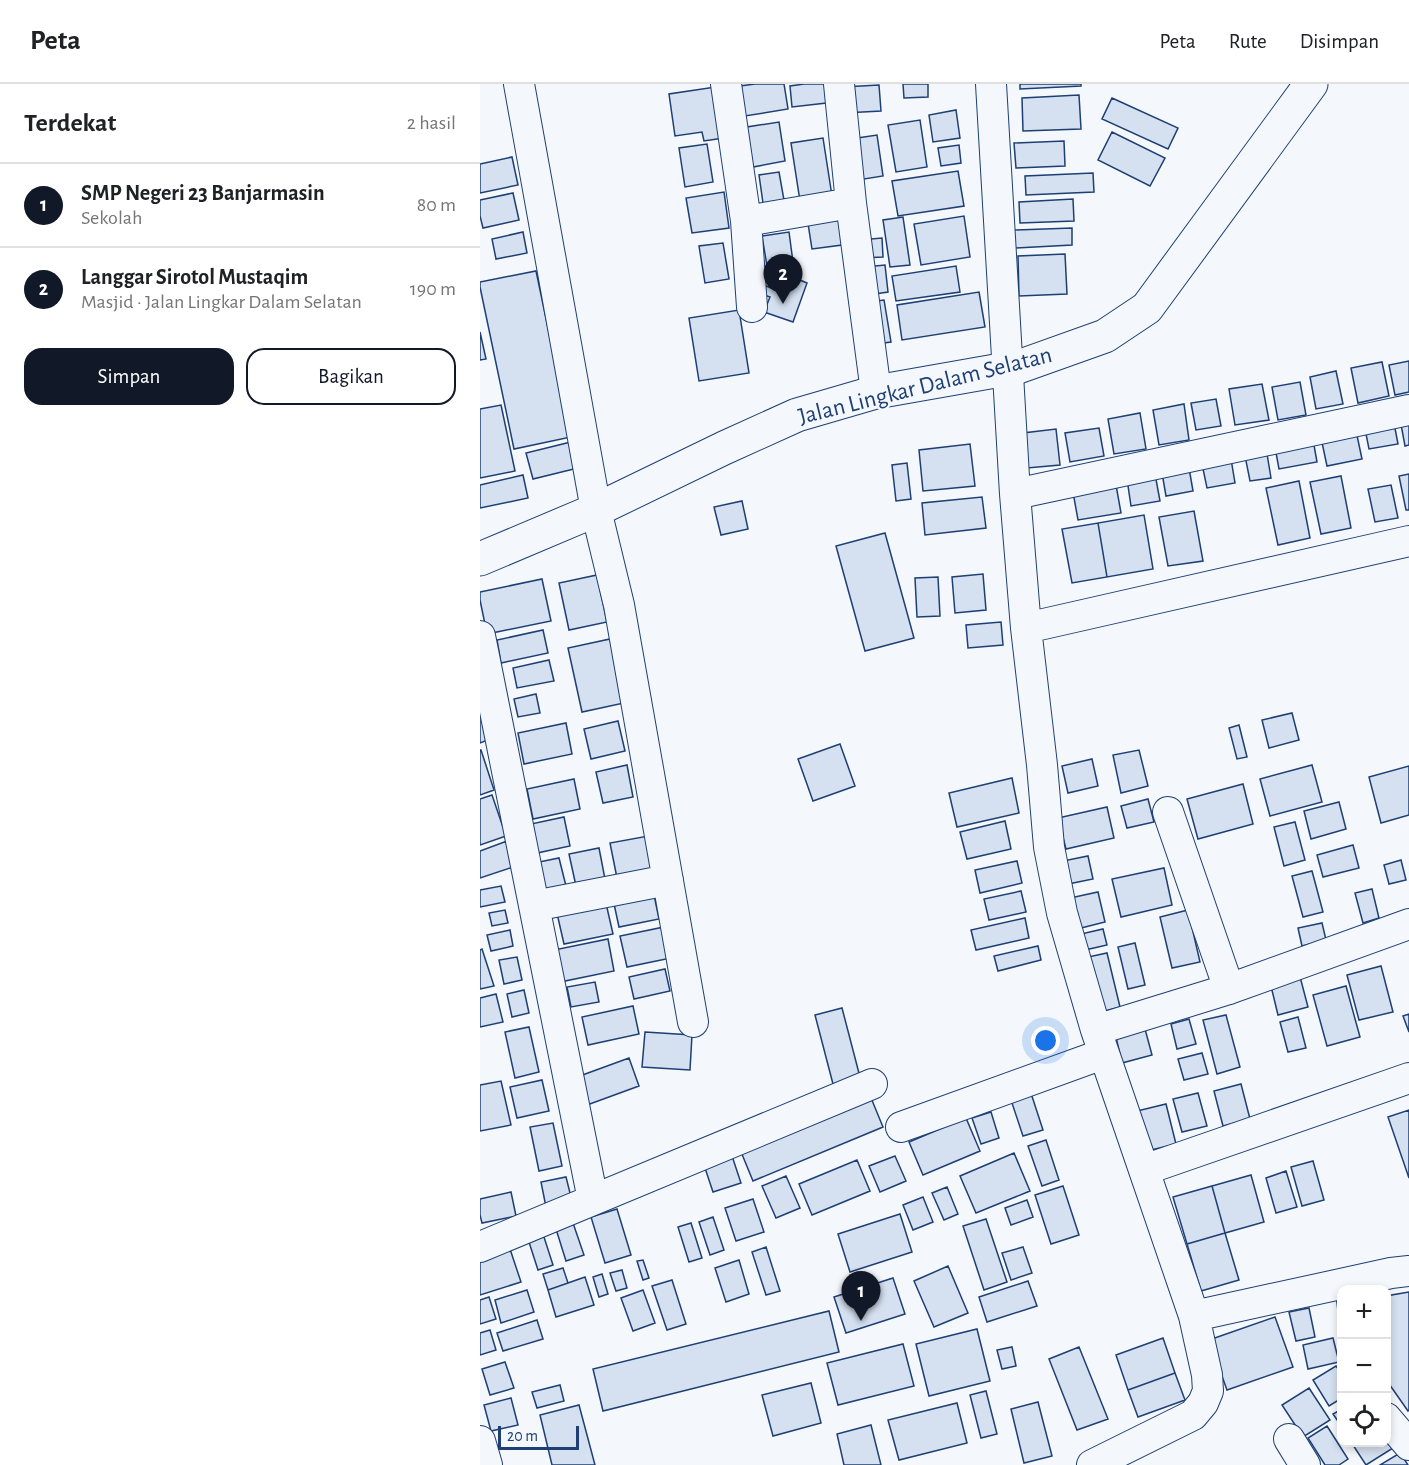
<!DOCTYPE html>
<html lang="id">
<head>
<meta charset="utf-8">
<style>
  :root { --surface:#fff; --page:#f6f6f6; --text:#202124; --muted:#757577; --line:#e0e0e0; --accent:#111827 }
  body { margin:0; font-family:"Alegreya Sans",sans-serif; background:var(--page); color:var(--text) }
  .controls { position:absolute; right:18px; bottom:18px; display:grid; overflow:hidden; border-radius:12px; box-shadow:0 3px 9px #0003 }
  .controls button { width:54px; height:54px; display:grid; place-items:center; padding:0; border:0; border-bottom:2px solid var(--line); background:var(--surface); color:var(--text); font:30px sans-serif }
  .scale { position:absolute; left:18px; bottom:15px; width:81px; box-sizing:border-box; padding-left:6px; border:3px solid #1d3f73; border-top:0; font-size:16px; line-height:21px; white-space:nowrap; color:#1d3f73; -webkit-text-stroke:4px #f4f7fb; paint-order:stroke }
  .you { position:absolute; left:566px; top:957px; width:21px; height:21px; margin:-15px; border:4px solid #fff; border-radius:50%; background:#1a73e8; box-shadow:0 0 0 9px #1a73e833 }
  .badge { display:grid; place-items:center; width:39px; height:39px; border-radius:50%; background:var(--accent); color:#fff; font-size:20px; font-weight:700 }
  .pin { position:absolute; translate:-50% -50px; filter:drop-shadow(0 2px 3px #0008) }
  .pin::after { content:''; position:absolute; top:32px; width:21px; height:18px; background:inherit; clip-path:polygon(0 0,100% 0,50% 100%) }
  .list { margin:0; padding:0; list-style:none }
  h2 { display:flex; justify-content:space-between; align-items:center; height:78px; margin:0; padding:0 24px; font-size:26px }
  h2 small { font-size:20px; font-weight:400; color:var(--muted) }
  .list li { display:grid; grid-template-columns:39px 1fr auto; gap:18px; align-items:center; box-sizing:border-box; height:84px; padding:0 24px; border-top:2px solid var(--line) }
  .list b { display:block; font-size:22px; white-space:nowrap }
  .list p { margin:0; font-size:20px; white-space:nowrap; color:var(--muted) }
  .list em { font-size:20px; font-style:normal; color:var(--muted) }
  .actions { display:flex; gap:12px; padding:18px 24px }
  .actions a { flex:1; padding:14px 0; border:2px solid var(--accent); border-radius:18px; text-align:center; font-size:21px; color:var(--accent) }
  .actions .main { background:var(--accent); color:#fff }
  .icon { flex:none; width:33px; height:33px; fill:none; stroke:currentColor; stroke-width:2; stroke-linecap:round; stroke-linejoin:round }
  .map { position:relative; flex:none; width:929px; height:1381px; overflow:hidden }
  header { display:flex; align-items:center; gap:36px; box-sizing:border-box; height:84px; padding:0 30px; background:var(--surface); border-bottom:2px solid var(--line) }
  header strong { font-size:28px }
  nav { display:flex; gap:33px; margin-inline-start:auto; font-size:21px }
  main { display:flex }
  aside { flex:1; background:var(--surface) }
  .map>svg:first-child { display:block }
  .building { fill:#d5e0f0; stroke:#1d3f73; stroke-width:1.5 }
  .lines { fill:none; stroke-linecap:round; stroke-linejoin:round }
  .minor-casing { stroke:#1d3f73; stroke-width:32 }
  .major-casing { stroke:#1d3f73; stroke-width:35 }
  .minor { stroke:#f4f7fb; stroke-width:30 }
  .major { stroke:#f4f7fb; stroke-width:33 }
  .labels { text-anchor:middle; stroke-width:4.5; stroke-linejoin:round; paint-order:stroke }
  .street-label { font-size:24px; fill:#1d3f73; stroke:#f4f7fb }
</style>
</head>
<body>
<header>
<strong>Peta</strong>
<nav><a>Peta</a><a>Rute</a><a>Disimpan</a></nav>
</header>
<main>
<aside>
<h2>Terdekat<small>2 hasil</small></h2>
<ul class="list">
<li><span class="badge">1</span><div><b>SMP Negeri 23 Banjarmasin</b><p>Sekolah</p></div><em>80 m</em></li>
<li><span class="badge">2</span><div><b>Langgar Sirotol Mustaqim</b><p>Masjid · Jalan Lingkar Dalam Selatan</p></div><em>190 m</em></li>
</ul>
<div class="actions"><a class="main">Simpan</a><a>Bagikan</a></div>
</aside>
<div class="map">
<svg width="929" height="1381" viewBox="0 0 929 1381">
  <rect width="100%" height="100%" fill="#f4f7fb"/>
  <path class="building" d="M275 0H304L308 25 265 32 260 2Z
    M324 0H353L355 18 312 23 310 2Z
    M423 0H448V13L424 14Z
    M540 0H601V2L540 5Z
    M399 1 401 27 364 29 363 3Z
    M242 2 250 53 224 57 222 48 195 52 189 10Z
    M599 11 601 45 543 47 542 14Z
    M632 14 698 44 688 65 622 35Z
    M476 26 480 54 453 58 449 31Z
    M440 36 447 83 416 88 408 41Z
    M299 38 305 77 273 83 267 43Z
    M632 48 685 74 670 102 618 76Z
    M397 51 403 92 378 96 371 55Z
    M343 54 352 112 320 117 311 59Z
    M584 57 585 82 536 84 534 59Z
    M227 60 233 98 205 103 199 64Z
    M479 61 481 79 461 82 458 64Z
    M32 73 38 101 0 109V80Z
    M478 87 484 122 418 132 412 97Z
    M299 88 304 116 283 119 279 91Z
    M613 89 614 108 546 111 545 92Z
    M244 108 249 144 212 149 206 114Z
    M33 109 39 136 3 144 0 132V116Z
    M593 115 594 137 540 139 539 118Z
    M358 128 362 161 332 165 327 133Z
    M484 132 490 173 441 181 434 140Z
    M423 133 430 181 410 183 403 136Z
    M592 144V161L534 164 533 146Z
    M43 148 47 169 16 175 12 155Z
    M309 148 313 178 287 182 282 152Z
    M402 154 403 173 382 174 380 156Z
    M243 159 249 195 225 199 219 162Z
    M585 170 587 210 539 212 538 172Z
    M405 181 408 208 388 211 385 183Z
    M476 182 480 208 416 217 412 192Z
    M56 187 91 353 34 365 0 203V198Z
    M298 187 327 199 313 238 284 228 290 213 281 210 284 201 291 204Z
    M499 208 505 243 422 256 417 221Z
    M404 216 411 258 396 260 389 218Z
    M259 226 269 289 219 297 209 234Z
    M0 248 6 275 0 276Z
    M929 277V308L915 311 909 281Z
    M902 278 909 312 878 319 871 284Z
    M856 287 863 320 836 325 830 293Z
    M820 298 826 331 798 336 792 303Z
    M782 300 789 336 755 341 749 305Z
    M736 315 741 342 716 346 711 319Z
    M704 320 709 356 679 361 673 326Z
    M21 321 35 387 0 394V325Z
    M660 329 666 365 634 370 628 335Z
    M929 333V361L925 362 920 335Z
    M913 334 918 360 889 365 884 340Z
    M875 342 882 375 847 382 840 349Z
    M619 344 624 372 590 378 585 349Z
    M576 345 580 381 547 384 543 349Z
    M832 350 837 378 799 385 794 358Z
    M95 357 102 383 53 395 46 369Z
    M490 360 495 402 443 407 439 366Z
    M786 364 791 394 770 397 764 367Z
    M751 375 755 399 727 404 722 380Z
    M427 379 431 415 416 417 412 381Z
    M709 384 713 407 686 412 682 389Z
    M675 390 680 417 651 422 647 395Z
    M929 390V426H926L919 392Z
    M43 391 48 414 0 424V401Z
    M861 392 871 444 841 450 830 398Z
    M819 397 830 454 798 461 786 404Z
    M636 401 641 429 598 436 593 408Z
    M911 401 918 434 895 438 888 405Z
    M502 413 506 444 445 451 442 419Z
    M262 417 268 445 241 451 234 423Z
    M714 427 723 477 688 482 679 433Z
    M664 431 673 485 627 493 618 439Z
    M618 439 627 493 592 499 582 445Z
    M405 449 434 554 385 567 356 462Z
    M503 490 506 526 475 529 472 493Z
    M117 491 127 538 89 546 79 499Z
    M458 493 460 532 437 533 435 494Z
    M62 495 71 537 7 550 0 516V508Z
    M521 538 523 561 488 564 486 541Z
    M63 546 68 569 21 579 17 556Z
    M130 555 144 619 102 628 88 564Z
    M69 576 74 597 37 604 33 584Z
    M56 610 60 629 38 633 34 615Z
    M0 625 10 655 0 659Z
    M812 629 819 656 789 664 782 636Z
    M138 637 145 667 111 675 104 645Z
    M86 639 92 670 44 680 38 649Z
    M759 641 767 673 757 675 749 644Z
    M360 660 375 702 333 717 318 675Z
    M0 666H1L14 706 0 711Z
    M659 666 668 702 641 709 633 671Z
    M612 675 618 702 588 709 582 682Z
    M147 681 153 713 123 719 116 688Z
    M832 681 842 718 790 732 780 695Z
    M929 682V731L901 739 889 693Z
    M532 694 539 729 477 743 469 709Z
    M94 695 100 725 53 735 47 705Z
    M763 700 773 740 718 755 707 715Z
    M12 711 26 752 0 761V715Z
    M668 715 674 738 647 744 641 722Z
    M859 718 866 745 831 755 824 727Z
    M627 723 634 754 586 765 578 734Z
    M84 733 90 762 57 769 51 740Z
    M525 737 531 765 487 775 480 748Z
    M815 738 825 776 804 782 794 743Z
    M168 752 178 796 139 804 130 759Z
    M27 757 36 782 0 794V767Z
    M873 761 879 784 843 793 837 771Z
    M119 764 125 795 96 802 89 770Z
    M608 772 613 795 588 800 583 777Z
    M79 774 86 802 65 806 59 778Z
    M921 776 926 796 909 800 904 781Z
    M537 777 542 799 500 809 495 786Z
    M684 784 692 821 641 833 632 795Z
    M832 787 843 828 823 833 812 792Z
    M21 802 25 818 0 823V806Z
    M892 805 899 834 883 839 875 809Z
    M173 806 179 835 139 843 133 815Z
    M541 807 546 828 509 836 504 815Z
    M618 808 625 838 597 845 590 814Z
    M125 815 133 850 84 860 76 825Z
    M25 826 28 839 12 842 9 829Z
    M708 826 720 878 692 884 680 833Z
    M545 834 549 854 496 866 491 846Z
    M842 839 846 856 822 862 818 844Z
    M184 843 191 874 147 883 140 852Z
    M623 845 627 861 605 866 601 850Z
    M30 846 33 862 11 867 7 851Z
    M128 855 134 887 80 898 74 866Z
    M655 859 665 901 648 905 638 863Z
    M558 862 561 876 518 887 514 872Z
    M2 865 14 902 0 905V866Z
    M627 869 640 923 621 928 608 873Z
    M37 873 42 896 24 900 19 876Z
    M901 882 913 928 879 936 867 891Z
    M185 885 190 907 154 915 149 893Z
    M819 889 828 923 798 931 790 898Z
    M115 898 119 918 91 923 87 903Z
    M866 902 880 953 847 962 833 911Z
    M44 906 49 929 32 933 27 910Z
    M16 910 23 938 0 943V914Z
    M153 922 159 950 108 961 102 933Z
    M362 924 380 993 353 1000 335 931Z
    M929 930V948L923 932Z
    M746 931 760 983 737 990 723 936Z
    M818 933 826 964 808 968 800 938Z
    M709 935 716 960 697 965 691 940Z
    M49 943 59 988 35 994 25 948Z
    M665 945 672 971 642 979 636 953Z
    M165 948 212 951 210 986 162 983Z
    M722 969 728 990 704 996 698 975Z
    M149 974 159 1002 107 1021 97 993Z
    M62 996 69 1027 37 1034 30 1003Z
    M21 997 31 1041 0 1047V1001Z
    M548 1000 563 1046 543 1052 528 1007Z
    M761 1000 770 1035 743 1042 734 1007Z
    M389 1009 403 1043 273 1097 259 1063Z
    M718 1009 727 1042 702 1048 693 1015Z
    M686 1020 696 1060 667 1067 657 1027Z
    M929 1026V1094L908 1033Z
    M511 1028 519 1054 501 1060 492 1034Z
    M486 1034 500 1067 443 1091 429 1058Z
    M73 1039 82 1082 59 1087 50 1043Z
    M566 1056 579 1096 562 1102 548 1062Z
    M251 1069 261 1099 233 1108 223 1078Z
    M534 1069 550 1107 496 1129 480 1092Z
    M415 1072 426 1097 400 1108 389 1082Z
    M377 1076 390 1107 332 1131 319 1100Z
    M833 1077 844 1116 822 1122 811 1083Z
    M806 1087 817 1123 796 1129 786 1094Z
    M771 1091 784 1138 745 1149 732 1102Z
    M306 1092 320 1124 296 1134 282 1102Z
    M86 1093 92 1117 66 1123 61 1098Z
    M583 1102 599 1151 571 1160 555 1111Z
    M732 1102 745 1149 707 1160 693 1113Z
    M467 1103 478 1130 464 1136 452 1109Z
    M31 1108 36 1132 2 1139 0 1131V1115Z
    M443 1113 453 1138 433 1146 423 1121Z
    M273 1115 284 1148 256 1157 245 1124Z
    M547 1116 553 1133 531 1141 525 1124Z
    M137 1125 151 1171 125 1179 111 1133Z
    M420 1130 432 1168 370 1188 358 1150Z
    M233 1133 244 1166 230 1171 219 1138Z
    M506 1135 527 1198 504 1206 483 1142Z
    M93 1139 104 1171 86 1177 76 1145Z
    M211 1139 222 1174 209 1178 198 1143Z
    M745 1149 759 1196 721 1207 707 1160Z
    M63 1150 73 1181 58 1186 48 1155Z
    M286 1163 300 1207 286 1211 272 1168Z
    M543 1163 552 1189 531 1196 522 1169Z
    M30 1165 41 1198 0 1211V1175Z
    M163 1176 169 1194 163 1196 157 1177Z
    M259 1176 269 1210 246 1218 235 1184Z
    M468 1182 488 1229 454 1243 434 1197Z
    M83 1184 88 1199 68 1206 63 1190Z
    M142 1186 147 1204 136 1207 130 1189Z
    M122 1190 128 1210 119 1213 113 1193Z
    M105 1193 114 1221 76 1233 68 1206Z
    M413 1194 425 1230 366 1249 354 1213Z
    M192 1196 206 1240 187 1246 172 1202Z
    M548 1197 557 1222 507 1238 499 1213Z
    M47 1206 54 1228 21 1239 15 1216Z
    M163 1206 175 1239 153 1247 141 1214Z
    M929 1208V1326L928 1327 907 1297 906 1212Z
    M862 1209V1261L856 1210Z
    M9 1213 16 1235 0 1240V1216Z
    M829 1224 835 1253 816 1257 809 1228Z
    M349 1227 359 1268 123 1327 113 1285Z
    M795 1233 813 1283 747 1306 729 1256Z
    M57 1236 63 1255 23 1267 17 1249Z
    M497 1245 510 1297 449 1312 436 1260Z
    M10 1246 16 1266 0 1271V1249Z
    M683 1254 695 1289 648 1306 636 1271Z
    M853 1254 859 1278 828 1285 823 1261Z
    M423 1260 434 1302 358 1321 347 1279Z
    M532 1263 536 1282 522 1285 517 1266Z
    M599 1263 628 1335 597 1346 569 1275Z
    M25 1278 34 1304 10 1311 2 1285Z
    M856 1282 862 1290V1314L849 1322 833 1296Z
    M695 1289 705 1316 658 1333 648 1306Z
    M331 1299 341 1339 293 1352 282 1311Z
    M80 1301 84 1317 57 1324 52 1308Z
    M829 1304 850 1336 823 1353 802 1321Z
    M506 1307 517 1350 501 1354 490 1311Z
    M31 1314 38 1341 11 1347 4 1321Z
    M558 1318 572 1372 544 1379 531 1325Z
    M477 1319 487 1359 419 1376 408 1336Z
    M99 1321 115 1381H72L60 1331Z
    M862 1325V1343L853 1330Z
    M391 1341 401 1381H364L357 1350Z
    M847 1342 868 1375 859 1381H845L828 1354Z
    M906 1353 913 1364 886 1381 871 1358H906Z
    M920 1369 928 1381H900Z"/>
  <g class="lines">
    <g class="minor-casing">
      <path id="minor" d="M39 0 116 426 139 521 213 938
        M246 0 266 137 272 223
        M359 0 371 119 396 308
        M511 0 535 410 546 544 562 681 569 763 582 829 616 946 714 1232 727 1291 728 1307 723 1319 713 1331 612 1381
        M266 137 371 119
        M535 410 929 326
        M546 544 929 457
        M0 552 113 1116
        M688 728 749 905
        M54 822 188 796
        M616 946 749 905 929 840
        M421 1043 623 970
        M664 1086 929 994
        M0 1163 392 1000
        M714 1232 911 1189 929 1187
        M906 1334 929 1361
        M809 1355 825 1381
        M0 1357 7 1381"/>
    </g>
    <g class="major-casing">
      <path id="major" d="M0 475 116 426 244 364 317 331 396 308 538 283 625 252 667 224 831 0"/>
    </g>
    <use href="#minor" class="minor"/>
    <use href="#major" class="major"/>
  </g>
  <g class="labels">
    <g class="street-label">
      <text transform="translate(445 301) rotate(-14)" y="8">Jalan Lingkar Dalam Selatan</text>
    </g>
  </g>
</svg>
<div class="controls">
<button>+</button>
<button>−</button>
<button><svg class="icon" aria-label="locate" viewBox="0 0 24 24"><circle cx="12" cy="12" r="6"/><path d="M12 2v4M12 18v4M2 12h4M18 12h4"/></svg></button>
</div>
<div class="scale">20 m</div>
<div class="you"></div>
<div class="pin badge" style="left:381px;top:1237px">1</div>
<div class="pin badge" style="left:303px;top:220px">2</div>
</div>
</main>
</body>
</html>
